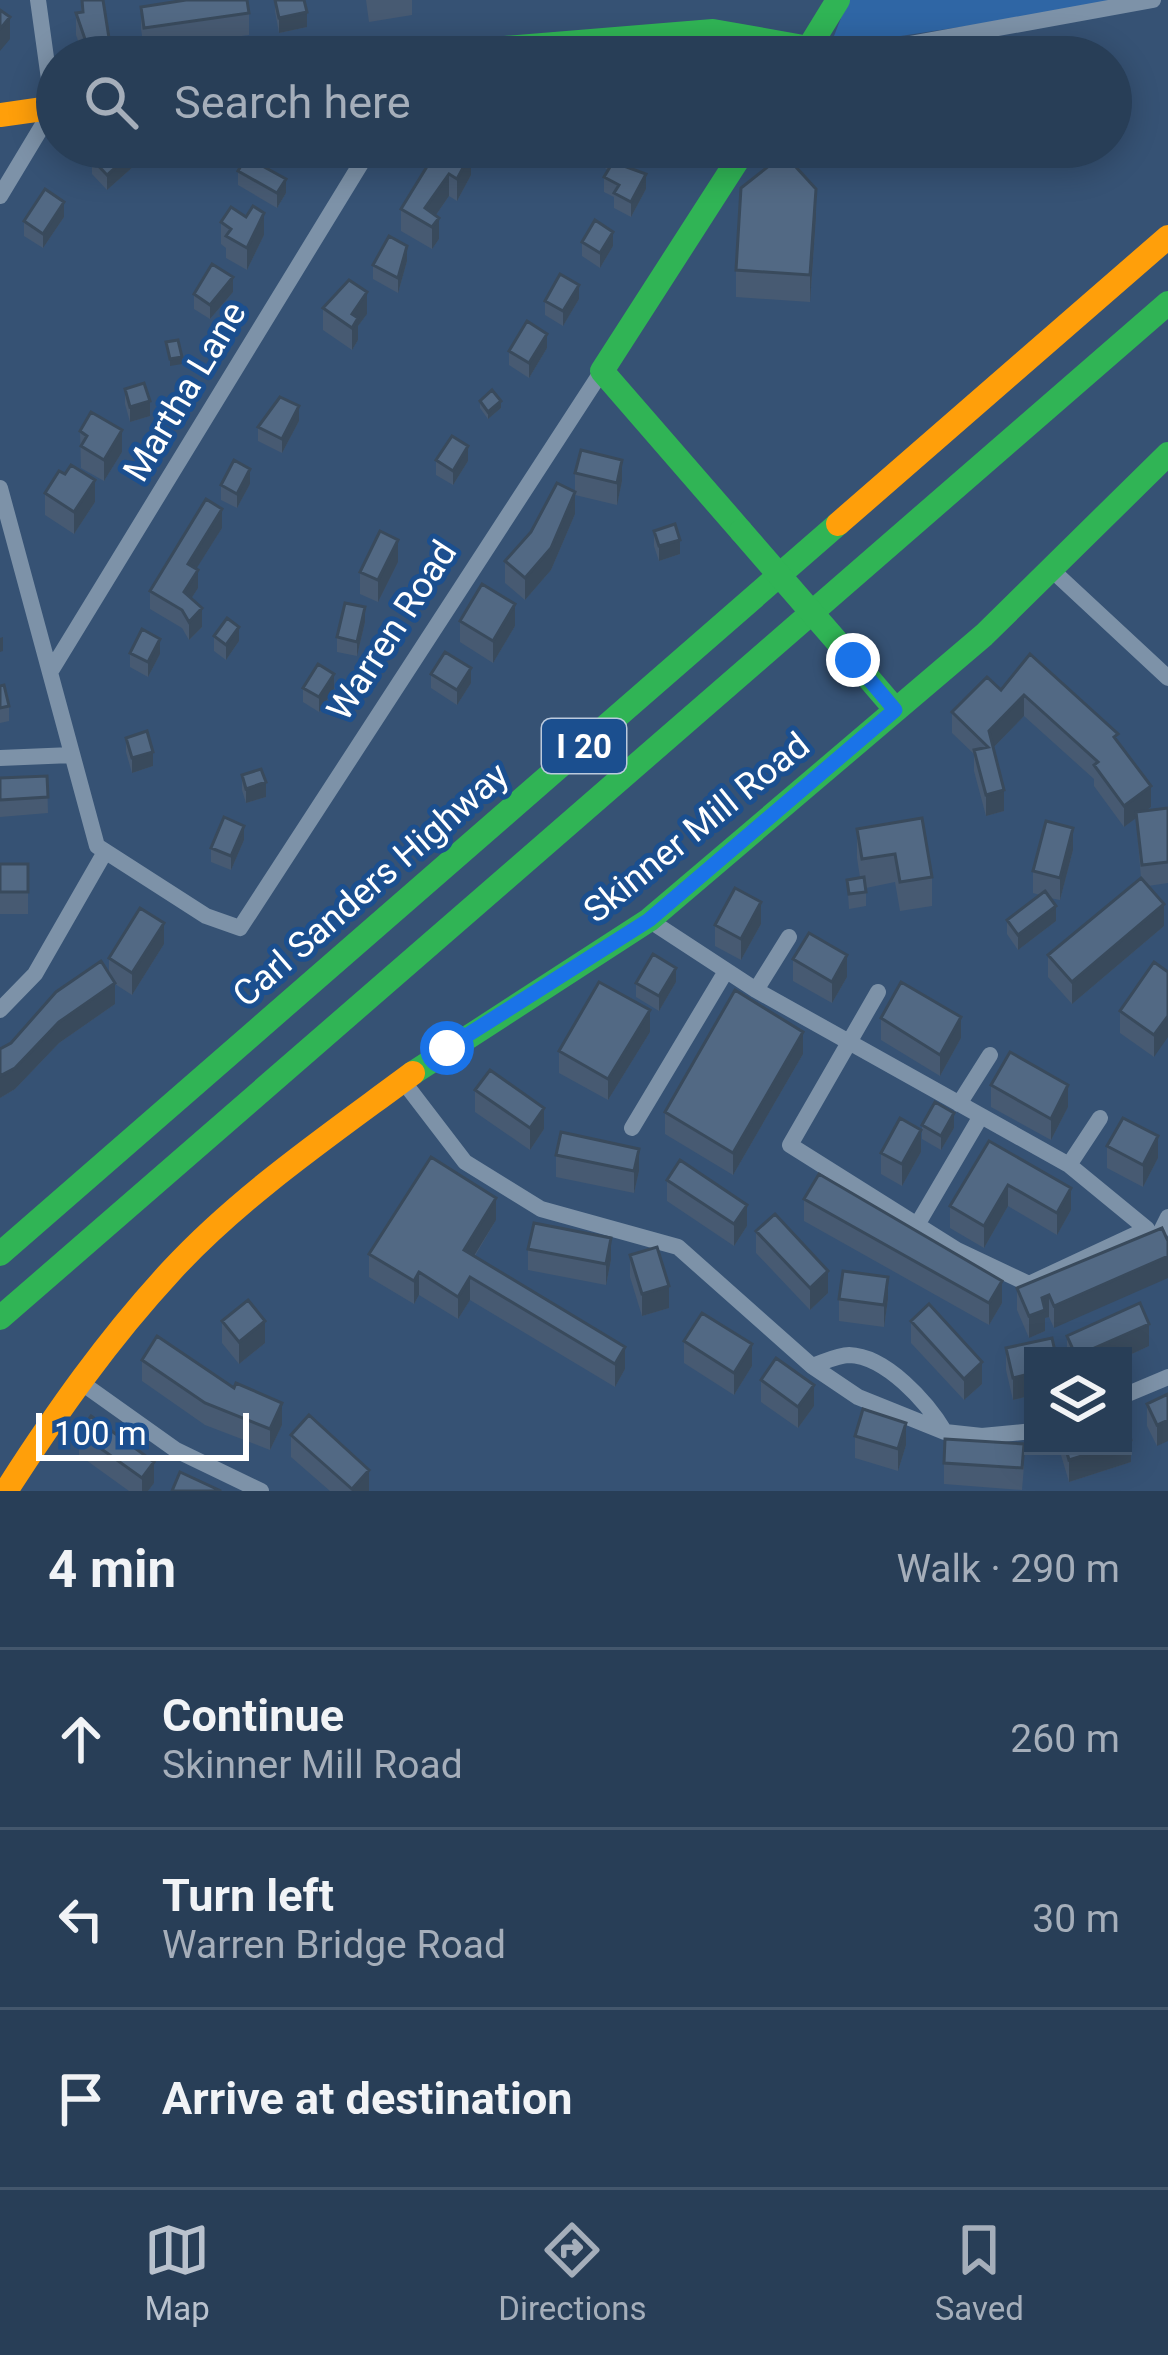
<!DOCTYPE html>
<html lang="en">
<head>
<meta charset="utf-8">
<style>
  :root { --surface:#283e57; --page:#344961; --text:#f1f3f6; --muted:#a5aeba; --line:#44576d; --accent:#b9c2ce }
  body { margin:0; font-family:Roboto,sans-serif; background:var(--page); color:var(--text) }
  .controls { position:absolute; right:36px; bottom:36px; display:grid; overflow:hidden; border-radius:0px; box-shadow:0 6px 30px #0003 }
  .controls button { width:108px; height:108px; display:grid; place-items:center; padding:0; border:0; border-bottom:3px solid var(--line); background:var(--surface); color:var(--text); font:60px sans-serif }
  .scale { position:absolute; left:36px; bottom:30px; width:213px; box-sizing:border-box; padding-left:12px; border:6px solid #fff; border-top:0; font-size:33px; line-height:42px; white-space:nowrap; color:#fff; -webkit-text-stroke:9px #1b4f8f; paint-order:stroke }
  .stop { position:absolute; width:36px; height:36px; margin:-27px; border:9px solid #1a73e8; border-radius:50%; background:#fff }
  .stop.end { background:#1a73e8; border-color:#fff; box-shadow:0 3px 12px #0008 }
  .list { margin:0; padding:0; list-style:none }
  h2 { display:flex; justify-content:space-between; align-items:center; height:156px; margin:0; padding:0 48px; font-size:51px }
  h2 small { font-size:39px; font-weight:400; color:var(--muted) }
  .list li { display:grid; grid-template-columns:78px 1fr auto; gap:36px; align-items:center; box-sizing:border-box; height:180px; padding:0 48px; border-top:3px solid var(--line) }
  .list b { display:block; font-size:45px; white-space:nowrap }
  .list p { margin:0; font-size:39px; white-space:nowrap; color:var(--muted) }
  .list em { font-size:39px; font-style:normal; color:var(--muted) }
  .icon { flex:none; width:66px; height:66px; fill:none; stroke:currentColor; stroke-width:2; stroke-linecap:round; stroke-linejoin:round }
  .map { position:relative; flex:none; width:1168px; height:1491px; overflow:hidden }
  .search { position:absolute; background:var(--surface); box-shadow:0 6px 30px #0003; left:36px; right:36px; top:36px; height:132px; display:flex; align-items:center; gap:30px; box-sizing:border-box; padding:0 42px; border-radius:66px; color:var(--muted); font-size:45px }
  .sheet { height:696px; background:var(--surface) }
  nav { display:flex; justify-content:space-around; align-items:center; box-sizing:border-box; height:168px; border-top:3px solid var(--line); background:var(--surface); font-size:33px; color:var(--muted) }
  nav a { display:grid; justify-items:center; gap:6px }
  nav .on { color:var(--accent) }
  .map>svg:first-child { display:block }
  .green { fill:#2f66a5 }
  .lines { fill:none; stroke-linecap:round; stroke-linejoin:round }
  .street { stroke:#7d92a8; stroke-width:16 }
  .fast { stroke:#30b455; stroke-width:24 }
  .slow { stroke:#ff9f0a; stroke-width:24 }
  .fast-bridge { stroke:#30b455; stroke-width:24 }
  .wall { fill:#475a72 }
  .shaded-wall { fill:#394a5c }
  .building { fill:#526984; stroke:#394a5c; stroke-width:3 }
  .route { stroke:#1a73e8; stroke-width:15 }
  .labels { text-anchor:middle; stroke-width:10; stroke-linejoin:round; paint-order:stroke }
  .shield { fill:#1b4f8f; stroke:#bbcadd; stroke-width:3 }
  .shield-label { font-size:33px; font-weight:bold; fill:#fff }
  .street-label { font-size:36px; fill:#fff; stroke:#1b4f8f }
</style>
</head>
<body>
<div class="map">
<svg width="1168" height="1491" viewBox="0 0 1168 1491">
  <rect width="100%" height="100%" fill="#365274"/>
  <path class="green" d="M848 0H1140L861 42 834 36Z"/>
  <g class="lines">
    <path class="street" d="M809 48 838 57 1153 0
      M0 196 53 108 38 0
      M0 488 97 846 206 916 240 928 602 371
      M1053 571 1168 678
      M52 669 371 147
      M0 758 72 755
      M649 920 756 990 1069 1165 1147 1229 1029 1284 957 1250 790 1145 878 992
      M756 990 789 937
      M0 1010 35 974 105 852
      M403 1081 465 1162 541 1209 678 1247 812 1366 858 1397 945 1432 982 1436 1033 1431
      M959 1104 990 1055
      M632 1128 726 971
      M1069 1165 1100 1118
      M917 1225 981 1116
      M1160 1233 1168 1217
      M812 1366C824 1362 838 1355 849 1355 886 1356 927 1402 945 1432
      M79 1381 176 1450 261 1491
      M1123 1396 1168 1377"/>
    <path class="fast" d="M394 57 713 31 809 48
      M803 57 838 0
      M741 531 602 371 746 147
      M853 660 895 709
      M413 1073 649 920 984 635 1168 454
      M0 1254 838 524
      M0 1318 1168 303"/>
    <path class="slow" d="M0 115 57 107
      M838 524 1168 237
      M6 1491C56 1413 108 1339 171 1271 240 1196 331 1134 413 1073"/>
    <path class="fast-bridge" d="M741 531 853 660"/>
  </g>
  <path class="wall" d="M81 0 109 38V57H84L76 35V13L81 12Z
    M275 0 307 27 279 33 275 11Z
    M366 0H412V15L369 22Z
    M141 7 249 13V35L144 49 141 29Z
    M312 147H339L320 160Z
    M466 147 471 175 457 201 449 196 436 215 439 239 432 249 401 231V209Z
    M589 147H624L614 162 646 189 631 217 614 208V197L604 192V177L608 170 589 158Z
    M650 147H676L668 159Z
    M92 159 135 165 107 190 92 174Z
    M238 171 286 193 277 208 238 185Z
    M816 216 810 302 736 297V270Z
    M64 217 43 248 24 236V221Z
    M246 217 264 235 247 270 226 258V248L221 244V222Z
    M582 242 613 246 600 268 582 256Z
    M407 261 398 293 373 279V265Z
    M233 292 210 319 194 309V294Z
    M579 299 563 326 545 315V301Z
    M323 308 367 314 358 326V340L352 350 323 330Z
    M547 348 529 378 509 365V351Z
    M125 389 150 416 130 422 125 404Z
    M480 401 501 408 488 419 480 408Z
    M299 421 282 453 258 441V427Z
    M80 431 122 452 104 481 81 468Z
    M436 460 468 461 453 485 436 475Z
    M575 473 622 481 617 505 575 495Z
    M65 474 95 502 74 534 45 515V493Z
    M250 484 237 508 221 500V485Z
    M575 514 551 570 525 600 505 583V561Z
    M222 528 196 569 198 588 191 599 202 627 189 640 182 628 150 609V591Z
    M654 531 680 554 659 561 654 546Z
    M398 562 378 602 360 594V572Z
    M460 621 515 626 493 663 460 642Z
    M365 622 357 656 337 652V637Z
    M214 636 239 641 226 660 214 651Z
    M130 653 160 654 148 677 130 667Z
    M1030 654 1118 742 1151 807 1146 811 1168 808V883L1148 886 1164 926 1072 1004 1048 977V955L1141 878 1136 818 1124 827 1094 786V779L1024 716 993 748 1004 811 986 816 974 771V754L952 733V712L1001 690Z
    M431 674 471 683 457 705 431 688Z
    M0 686 9 706V721L0 723Z
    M303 688 334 689 319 712 303 702Z
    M126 738 153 766 132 773 126 752Z
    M242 775 266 797 246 803 242 790Z
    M47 776 48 813 0 817V778Z
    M857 829 932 877V906L900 911 895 882 866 888V906L849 909 847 880 860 877 857 858Z
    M244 840 231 870 211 862V848Z
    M1073 850 1060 900 1050 898 1056 921 1018 950 1007 934V920L1040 895 1033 893V871Z
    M0 864H28V914H0Z
    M761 924 741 960 715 946V925Z
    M164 944 132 995 115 984V1004L59 1043 15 1089 0 1098V1049L109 973V958Z
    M793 959 847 977 832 1003 793 981Z
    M1168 972 1154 1057 1120 1033V1011Z
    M676 982 659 1011 636 997V983Z
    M881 1018 961 1038 940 1076 881 1040Z
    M650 1032 608 1100 559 1073V1051Z
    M803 1054 733 1175 665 1134V1112Z
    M991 1085 1068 1107 1051 1140 991 1107Z
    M475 1090 544 1129 530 1150 475 1112Z
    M922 1125 954 1128 941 1150 922 1139Z
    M989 1141 1071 1210 1057 1235 1008 1206 984 1248 950 1228V1206Z
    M1107 1146 1158 1158 1143 1187 1107 1168Z
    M921 1152 902 1186 881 1174V1153Z
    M556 1155 639 1171 634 1193 556 1177Z
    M667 1180 747 1226 734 1246 667 1201Z
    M804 1199 1002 1303 989 1325 804 1221Z
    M496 1220 475 1256 625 1369 615 1387 470 1300 458 1319 419 1295 414 1304 369 1277V1254Z
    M1162 1228 1054 1328 1049 1317 1045 1318V1331L1029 1338 1017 1310V1288Z
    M756 1231 828 1293 810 1310 756 1253Z
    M528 1249 611 1260 606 1285 528 1270Z
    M630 1255 669 1308 642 1316 630 1277Z
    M839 1299H888L884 1327 839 1321Z
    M222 1321 265 1343 239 1364 222 1343Z
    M911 1321 982 1384 964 1400 911 1343Z
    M1067 1336 1149 1346 1123 1358V1356H1067Z
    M684 1341 752 1366 734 1395 684 1363Z
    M1006 1348 1033 1356V1395L1013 1400 1006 1370Z
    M142 1360 282 1425 270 1450 205 1425 142 1381Z
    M761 1380 814 1406 798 1428 761 1402Z
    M1168 1394 1157 1446 1147 1426V1404Z
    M79 1433 154 1483 148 1491H129L79 1455Z
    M291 1435 369 1491H330L291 1457Z
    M855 1436 906 1445 898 1471 855 1458Z
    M1061 1446H1123L1131 1462 1069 1482 1061 1455Z
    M944 1463 1024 1466 1022 1490 944 1484Z"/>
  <path class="shaded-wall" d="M307 12V27L279 33V18Z
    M10 17V39L0 51V29Z
    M320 147H339L320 160Z
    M615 147H624L609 171V157Z
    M668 147H676L668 159Z
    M135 150V165L107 190V175Z
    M471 153V175L457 201V179Z
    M449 174V196L429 225 425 208Z
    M646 174V189L631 217V202Z
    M286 179V193L277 208V193Z
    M816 189V216L810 302V275Z
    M64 202V217L43 248V234Z
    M264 213V235L247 270V248Z
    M439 218V239L432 249V227Z
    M613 232V246L600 268V253Z
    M407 246V261L398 293V278Z
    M233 277V292L210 319V305Z
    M579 285V299L563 326V311Z
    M367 292V314L358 326V340L352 350V314Z
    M547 334V348L529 378V363Z
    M182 357V364L170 366V359Z
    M150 401V416L130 422V407Z
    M501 401V408L488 419V412Z
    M299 406V421L282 453V439Z
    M122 430V452L104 481V460Z
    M468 446V461L453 485V471Z
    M622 460V481L617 505V483Z
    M250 469V484L237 508V494Z
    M95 480V502L74 534V512Z
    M575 492V514L551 570 525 600V578Z
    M222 509V528L188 582V564Z
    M398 540V562L378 602V580Z
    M680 540V554L659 561V546Z
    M198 570V588L184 610V592Z
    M515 604V626L493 663V641Z
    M365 607V622L357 656V642Z
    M202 608V627L189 640V622Z
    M239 627V641L226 660V645Z
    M3 637V651L0 652V638Z
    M160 639V654L148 677V662Z
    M471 668V683L457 705V690Z
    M334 674V689L319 712V697Z
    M1024 695V716L989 752V731Z
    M153 752V766L132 773V758Z
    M266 782V797L246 803V789Z
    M1151 786V807L1124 827V806Z
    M1004 790V811L986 816V795Z
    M244 826V840L231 870V856Z
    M1073 828V850L1060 900V878Z
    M761 902V924L741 960V939Z
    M1164 904V926L1072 1004V982Z
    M1056 906V921L1018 950V935Z
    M164 923V944L132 995V973Z
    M847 955V977L832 1003V982Z
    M676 968V982L659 1011V996Z
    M115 983V1004L59 1043 15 1089 0 1098V1076L59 1022Z
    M650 1010V1032L608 1100V1079Z
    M1168 1016V1037L1154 1057V1035Z
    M961 1017V1038L940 1076V1055Z
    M803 1032V1054L733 1175V1153Z
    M1068 1085V1107L1051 1140V1119Z
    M544 1108V1129L530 1150V1128Z
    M954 1113V1128L941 1150V1136Z
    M921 1130V1152L902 1186V1164Z
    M1158 1136V1158L1143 1187V1165Z
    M639 1149V1171L634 1193V1171Z
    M1008 1185V1206L984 1248V1226Z
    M1071 1188V1210L1057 1235V1213Z
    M496 1198V1220L464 1272V1250Z
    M747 1205V1226L734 1246V1224Z
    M611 1238V1260L606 1285V1264Z
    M1168 1256V1278L1054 1328V1306Z
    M828 1271V1293L810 1310V1288Z
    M419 1272V1295L414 1304V1281Z
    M470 1277V1300L458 1319V1297Z
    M888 1277V1299L884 1327V1305Z
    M1002 1281V1303L989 1325V1303Z
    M669 1286V1308L642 1316V1294Z
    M1049 1295V1317L1045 1318V1331L1029 1338V1316L1042 1298Z
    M265 1321V1343L239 1364V1342Z
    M1149 1324V1346L1123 1358V1356H1077Z
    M752 1344V1366L734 1395V1373Z
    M625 1347V1369L615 1387V1364Z
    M982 1362V1384L964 1400V1379Z
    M1033 1373V1395L1013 1400V1378Z
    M814 1385V1406L798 1428V1407Z
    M282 1403V1425L270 1450V1429Z
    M1168 1420V1441L1157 1446V1425Z
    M906 1423V1445L898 1471V1449Z
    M1131 1440V1462L1069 1482V1460L1114 1446H1123V1443Z
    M154 1462V1483L148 1491H142V1478Z
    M369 1470V1491H352V1489Z"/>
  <path class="building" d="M82 0H103L109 38 86 42 76 13 83 12Z
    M186 0H247L249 13 144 28 141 7Z
    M275 0H304L307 12 279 18Z
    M0 10 10 17 0 29Z
    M698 47 714 57H691Z
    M105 147H132L135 150 107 175 92 159Z
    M439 147H462L461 148 471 153 457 179 449 174 425 208 439 218 432 227 401 209Z
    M594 147H615L609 157Z
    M784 154 816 189 810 275 736 270 741 188Z
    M246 157 286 179 277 193 238 171Z
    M613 162 646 174 631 202 614 193 619 185 604 177Z
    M45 189 64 202 43 234 24 221Z
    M253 206 264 213 247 248 226 236 231 229 221 222 231 207 246 217Z
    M595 220 613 232 600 253 582 242Z
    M389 236 407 246 398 278 373 265Z
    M212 264 233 277 210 305 194 294Z
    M560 274 579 285 563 311 545 301Z
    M349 280 367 292 352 314 358 318 352 328 323 308Z
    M527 321 547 334 529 363 509 351Z
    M178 340 182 357 170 359 166 342Z
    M144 383 150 401 130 407 125 389Z
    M492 390 501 401 488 412 480 401Z
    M280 397 299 406 282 439 258 427Z
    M91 412 122 430 104 460 81 446 87 436 80 431Z
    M452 436 468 446 453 471 436 460Z
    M581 450 622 460 617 483 575 473Z
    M234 460 250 469 237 494 221 485Z
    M71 465 95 480 74 512 45 493 59 471 65 474Z
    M557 483 575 492 551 548 525 578 505 561 531 532Z
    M206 499 222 509 188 564 198 570 184 592 202 608 189 622 182 610 150 591Z
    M675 524 680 540 659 546 654 531Z
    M380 531 398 540 378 580 360 572Z
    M482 584 515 604 493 641 460 621Z
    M345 603 365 607 357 642 337 637Z
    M227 618 239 627 226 645 214 636Z
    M142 629 160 639 148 662 130 653Z
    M445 652 471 668 457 690 431 674Z
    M1030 654 1118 734 1114 737 1151 786 1124 806 1094 765 1098 762 1024 695 989 731 1004 790 986 795 974 750 988 747 952 712 987 677 1001 690Z
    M318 664 334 674 319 697 303 688Z
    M4 685 9 706 0 708V686Z
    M147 731 153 752 132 758 126 738Z
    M261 769 266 782 246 789 242 775Z
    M47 776 48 797 0 800V778Z
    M1168 808V862L1142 865 1136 812Z
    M224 817 244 826 231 856 211 848Z
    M922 818 932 877 900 882 895 854 862 859 857 829Z
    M1046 821 1073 828 1060 878 1033 871Z
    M0 864H28V892H0Z
    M864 877 866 892 849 894 847 880Z
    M1141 878 1164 904 1072 982 1048 955Z
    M735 888 761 902 741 939 715 925Z
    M1045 891 1056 906 1018 935 1007 920Z
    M140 908 164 923 132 973 109 958Z
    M809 933 847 955 832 982 793 959Z
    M653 954 676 968 659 996 636 983Z
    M101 961 115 983 59 1022 15 1068 0 1076V1049L11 1043 56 992Z
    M1154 962 1168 972V1016L1154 1035 1120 1011Z
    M599 982 650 1010 608 1079 559 1051Z
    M901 982 961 1017 940 1055 881 1018Z
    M735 990 803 1032 733 1153 665 1112Z
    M1010 1052 1068 1085 1051 1119 991 1085Z
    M490 1070 544 1108 530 1128 475 1090Z
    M935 1102 954 1113 941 1136 922 1125Z
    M900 1118 921 1130 902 1164 881 1153Z
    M1123 1118 1158 1136 1143 1165 1107 1146Z
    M561 1132 639 1149 634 1171 556 1155Z
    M989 1141 1071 1188 1057 1213 1008 1185 984 1226 950 1206Z
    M431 1157 496 1198 464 1250 625 1347 615 1364 470 1277 458 1297 419 1272 414 1281 369 1254Z
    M680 1160 747 1205 734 1224 667 1180Z
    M819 1174 1002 1281 989 1303 804 1199Z
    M775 1214 828 1271 810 1288 756 1231Z
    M534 1223 611 1238 606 1264 528 1249Z
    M1162 1228 1168 1241V1256L1054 1306 1049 1295 1042 1298 1045 1310 1029 1316 1017 1288Z
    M657 1247 669 1286 642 1294 630 1255Z
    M843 1271 888 1277 884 1305 839 1299Z
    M248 1300 265 1321 239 1342 222 1321Z
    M1140 1303 1149 1324 1076 1356 1067 1336Z
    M929 1304 982 1362 964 1379 911 1321Z
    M702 1313 752 1344 734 1373 684 1341Z
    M157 1336 234 1388 236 1383 282 1403 270 1429 205 1403 142 1360Z
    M1052 1338 1056 1356H1033V1373L1013 1378 1006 1348Z
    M776 1358 814 1385 798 1407 761 1380Z
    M1168 1394V1420L1157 1425 1147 1404Z
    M863 1409 906 1423 898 1449 855 1436Z
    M309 1415 369 1470 352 1489 291 1435Z
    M91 1416 154 1462 142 1478 79 1433Z
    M1123 1416 1131 1440 1123 1443Z
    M945 1439 1024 1444 1022 1468 944 1463Z
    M1065 1446H1114L1069 1460Z
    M180 1472 221 1491H172Z"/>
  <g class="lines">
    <path class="route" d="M447 1048 649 920 895 710 853 660"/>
  </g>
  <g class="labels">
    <rect class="shield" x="542" y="719" width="84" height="54" rx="9"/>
    <g class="shield-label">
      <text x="584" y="758">I 20</text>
    </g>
    <g class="street-label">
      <text transform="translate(184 391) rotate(-59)" y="13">Martha Lane</text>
      <text transform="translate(391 630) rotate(-57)" y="13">Warren Road</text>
      <text transform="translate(696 827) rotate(-39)" y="13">Skinner Mill Road</text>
      <text transform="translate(370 884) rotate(-41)" y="13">Carl Sanders Highway</text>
    </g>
  </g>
</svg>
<div class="controls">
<button><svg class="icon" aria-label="layers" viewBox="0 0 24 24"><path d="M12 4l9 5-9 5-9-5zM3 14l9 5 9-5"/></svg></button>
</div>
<div class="scale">100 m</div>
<div class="stop" style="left:447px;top:1048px"></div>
<div class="stop end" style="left:853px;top:660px"></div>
<div class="search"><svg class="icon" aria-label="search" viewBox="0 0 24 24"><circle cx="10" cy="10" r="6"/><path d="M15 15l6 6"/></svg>Search here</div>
</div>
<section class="sheet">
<h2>4 min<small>Walk · 290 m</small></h2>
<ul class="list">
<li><svg class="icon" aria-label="ahead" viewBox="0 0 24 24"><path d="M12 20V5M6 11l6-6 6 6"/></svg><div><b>Continue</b><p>Skinner Mill Road</p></div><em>260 m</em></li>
<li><svg class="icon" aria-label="left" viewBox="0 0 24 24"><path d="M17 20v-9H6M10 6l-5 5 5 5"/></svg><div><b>Turn left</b><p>Warren Bridge Road</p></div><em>30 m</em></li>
<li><svg class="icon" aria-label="arrive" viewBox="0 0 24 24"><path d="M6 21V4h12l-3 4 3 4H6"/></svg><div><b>Arrive at destination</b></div></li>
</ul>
</section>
<nav>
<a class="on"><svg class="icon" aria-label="map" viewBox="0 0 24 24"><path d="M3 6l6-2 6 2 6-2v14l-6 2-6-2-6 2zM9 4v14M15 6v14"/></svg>Map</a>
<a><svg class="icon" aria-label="directions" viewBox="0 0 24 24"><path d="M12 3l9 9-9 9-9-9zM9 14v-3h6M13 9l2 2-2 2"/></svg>Directions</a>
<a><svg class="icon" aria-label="saved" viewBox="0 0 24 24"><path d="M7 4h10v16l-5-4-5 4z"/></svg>Saved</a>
</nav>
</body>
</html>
